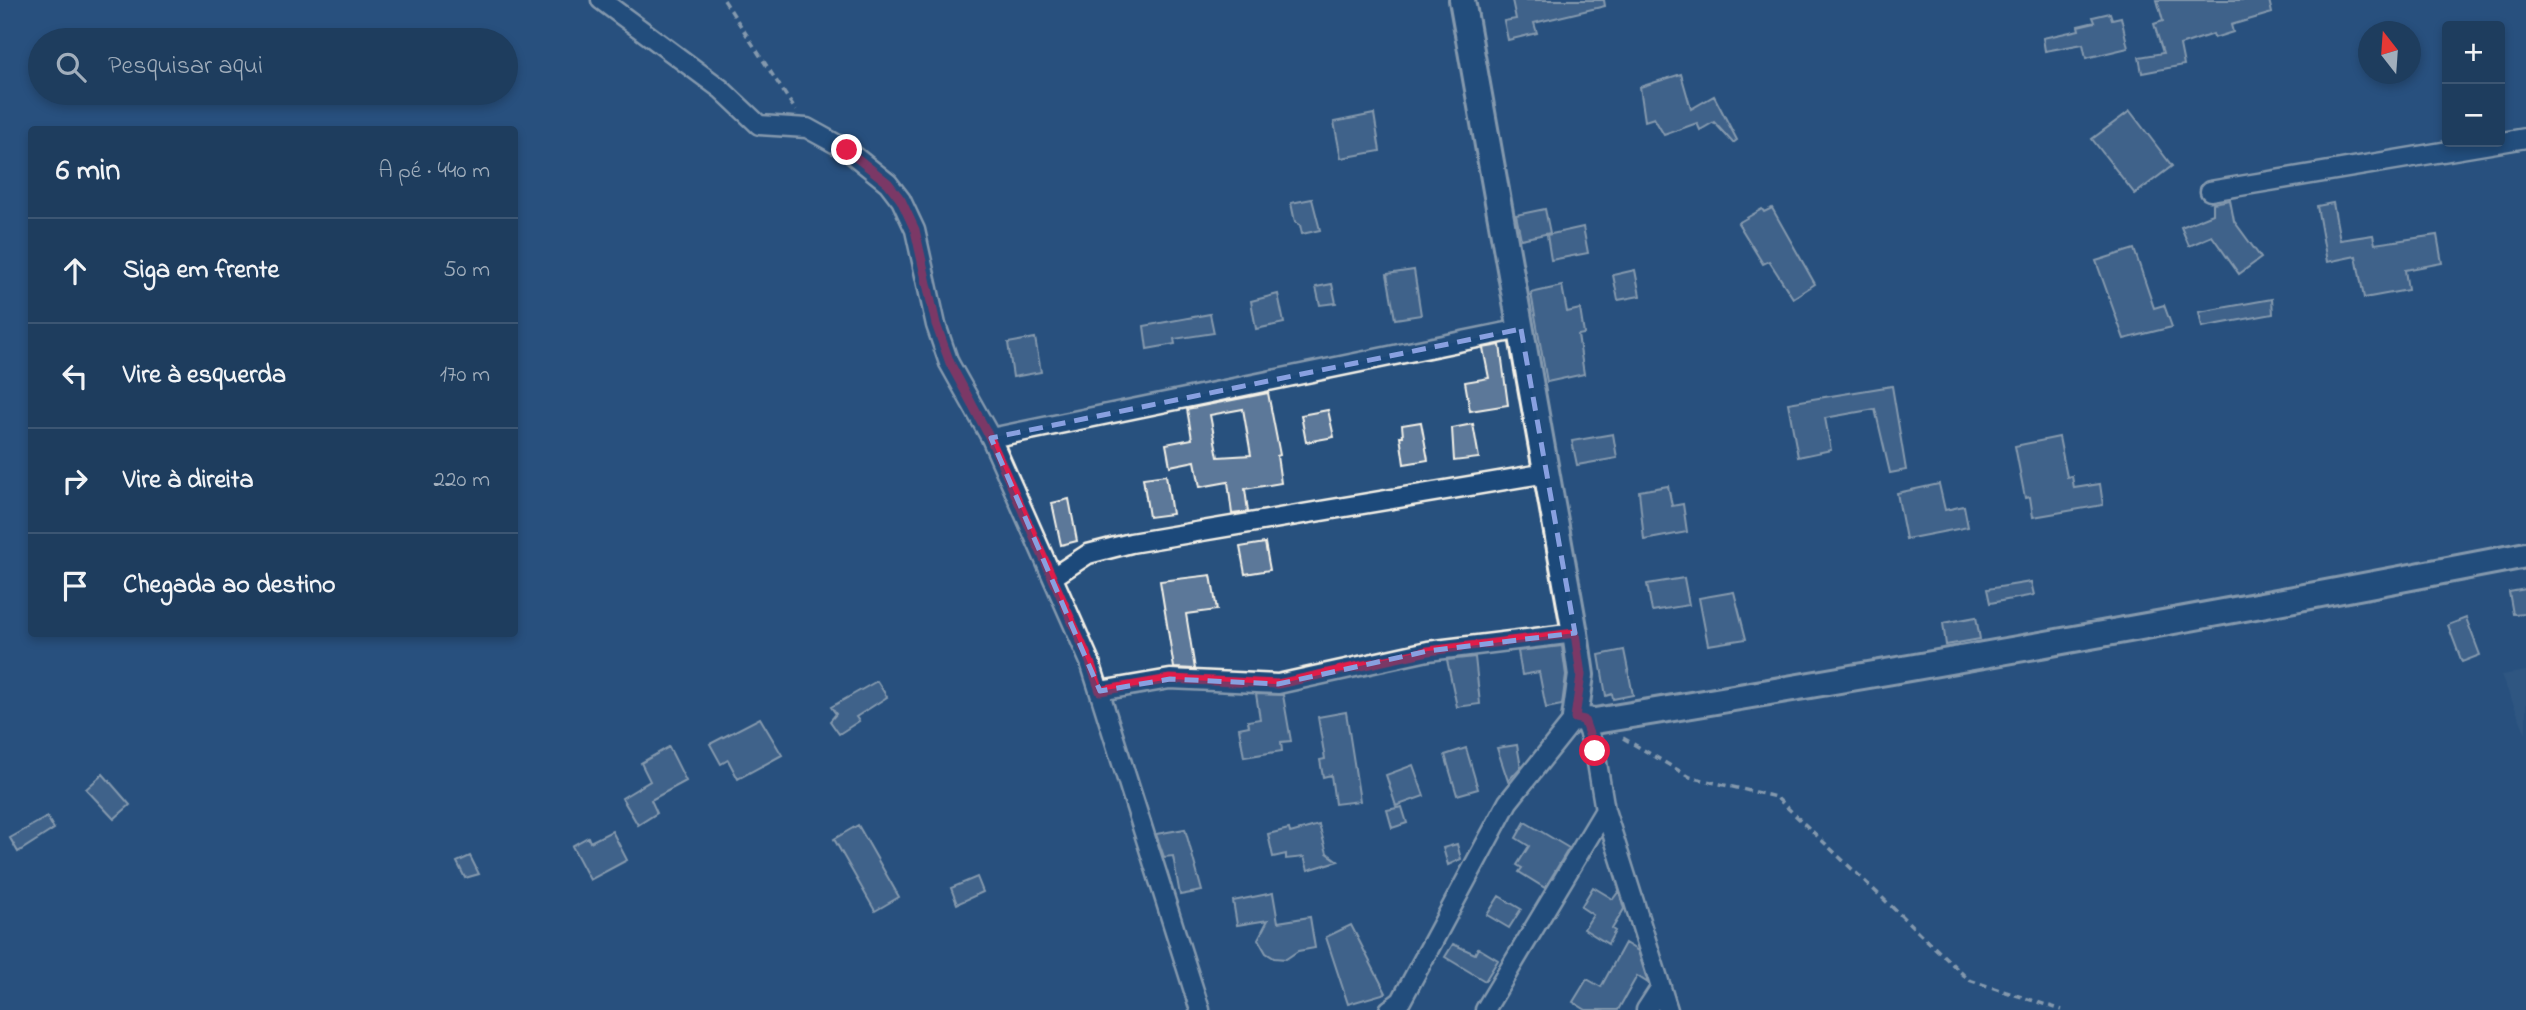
<!DOCTYPE html>
<html lang="pt">
<head>
<meta charset="utf-8">
<style>
  :root { --surface:#1e3d5e; --page:#264464; --text:#f1f3f6; --muted:#a1aebc; --line:#3c5673 }
  body { margin:0; font-family:"Indie Flower",sans-serif; background:var(--page); color:var(--text) }
  .controls { position:absolute; right:21px; top:21px; display:grid; overflow:hidden; border-radius:7px; box-shadow:0 4px 10px #0003 }
  .controls button { width:63px; height:63px; display:grid; place-items:center; padding:0; border:0; border-bottom:2px solid var(--line); background:var(--surface); color:var(--text); font:35px sans-serif }
  .compass { position:absolute; left:2358px; top:21px; width:63px; height:63px; border-radius:50%; background:var(--surface); box-shadow:0 4px 10px #0003; rotate:343deg }
  .stop { position:absolute; width:21px; height:21px; margin:-16px; border:5px solid #e11d48; border-radius:50%; background:#fff }
  .stop.end { background:#e11d48; border-color:#fff; box-shadow:0 2px 7px #0008 }
  .list { margin:0; padding:0; list-style:none }
  h2 { display:flex; justify-content:space-between; align-items:center; height:91px; margin:0; padding:0 28px; font-size:30px }
  h2 small { font-size:23px; font-weight:400; color:var(--muted) }
  .list li { display:grid; grid-template-columns:46px 1fr auto; gap:21px; align-items:center; box-sizing:border-box; height:105px; padding:0 28px; border-top:2px solid var(--line) }
  .list b { display:block; font-size:26px; white-space:nowrap }
  .list em { font-size:23px; font-style:normal; color:var(--muted) }
  .icon { flex:none; width:38px; height:38px; fill:none; stroke:currentColor; stroke-width:2; stroke-linecap:round; stroke-linejoin:round }
  .map { position:relative; flex:none; width:2526px; height:1010px; overflow:hidden }
  .search { position:absolute; background:var(--surface); box-shadow:0 4px 10px #0003; left:28px; top:28px; width:490px; height:77px; display:flex; align-items:center; gap:18px; box-sizing:border-box; padding:0 24px; border-radius:38px; color:var(--muted); font-size:26px }
  .panel { position:absolute; background:var(--surface); box-shadow:0 4px 10px #0003; left:28px; top:126px; width:490px; height:511px; border-radius:7px }
  .map>svg:first-child { display:block }
  .built { fill:#375d86 }
  .building { fill:#5b7899; stroke:#f4f1e8; stroke-width:2; fill-rule:evenodd }
  .lines { fill:none; stroke-linecap:round; stroke-linejoin:round }
  .street-casing { stroke:#f4f1e8; stroke-width:23 }
  .secondary-casing { stroke:#f4f1e8; stroke-width:30 }
  .path { stroke:#f4f1e8; stroke-width:3.5; stroke-dasharray:7 5; stroke-linecap:butt }
  .street { stroke:#1f4a7a; stroke-width:18 }
  .secondary { stroke:#1f4a7a; stroke-width:24 }
  .route { stroke:#e11d48; stroke-width:9 }
  .marked { fill:none; stroke:#88a0e0; stroke-width:5; stroke-dasharray:14 9; stroke-linejoin:round }
</style>
</head>
<body>
<div class="map">
<svg width="2526" height="1010" viewBox="0 0 2526 1010">
  <rect width="100%" height="100%" fill="#28517e"/>
  <filter id="ink" filterUnits="userSpaceOnUse"><feTurbulence type="fractalNoise" baseFrequency=".0143" numOctaves="2"/><feDisplacementMap in="SourceGraphic" scale="14" xChannelSelector="R" yChannelSelector="G"/><feConvolveMatrix kernelMatrix="1 2 1 2 8 2 1 2 1" color-interpolation-filters="sRGB"/></filter>
  <g filter="url(#ink)">
    <path class="built" d="M2526 671V734L2501 675Z"/>
    <path class="building" d="M1512 0H1604L1605 6 1534 23 1537 33 1508 40 1504 21 1516 19Z
      M2157 0H2269L2272 13 2231 25 2233 32 2214 38 2213 34 2180 45 2184 65 2142 73 2139 57 2163 53 2154 24 2163 21Z
      M2110 13 2112 19 2121 17 2128 48 2086 58 2083 44 2045 51 2043 38 2079 30 2078 26 2095 22 2093 17Z
      M1681 74 1691 109 1714 96 1737 140 1733 143 1714 122 1700 130 1697 123 1664 135 1654 118 1645 121 1640 87Z
      M2130 111 2172 166 2135 194 2092 139Z
      M1374 114 1380 151 1341 158 1334 122Z
      M1312 199 1320 230 1302 234 1300 225 1295 222 1291 203Z
      M2230 200 2234 221 2261 258 2239 274 2212 236 2189 246 2181 227 2213 214V203Z
      M2333 203 2340 240 2373 235 2375 244 2437 235 2442 263 2405 270 2408 290 2364 298 2356 256 2327 262 2317 206Z
      M1772 208 1815 284 1793 298 1769 261 1763 264 1738 223 1762 209 1764 212Z
      M1545 209 1550 233 1521 239 1516 215Z
      M1583 227 1588 253 1551 260 1547 235Z
      M2134 249 2154 308 2164 305 2172 327 2124 339 2096 261Z
      M1414 270 1421 315 1395 319 1387 274Z
      M1635 270 1640 296 1618 300 1613 275Z
      M1332 284 1336 303 1320 305 1316 287Z
      M1562 286 1567 312 1580 309 1584 334 1578 335 1584 374 1547 382 1531 293Z
      M1278 294 1284 323 1256 329 1251 301Z
      M2272 299 2273 314 2202 327 2199 312Z
      M1210 314 1214 333 1174 339 1175 344 1147 349 1144 326Z
      M1035 338 1041 372 1013 377 1008 343Z
      M1500 345 1508 405 1470 411 1465 382 1489 378 1483 348Z
      M1892 386 1906 470 1890 473 1875 409 1825 418 1831 450 1798 457 1788 403Z
      M1268 393 1280 455 1277 456 1281 483 1245 489 1248 512 1232 514 1228 482 1200 487 1195 461 1170 466 1166 444 1192 439 1187 409ZM1243 409 1251 455 1218 457 1210 415Z
      M1328 410 1334 437 1306 442 1301 415Z
      M1421 422 1428 460 1404 464 1400 436H1403L1402 425Z
      M1473 424 1479 458 1454 461 1452 428Z
      M1613 434 1617 458 1577 465 1572 441Z
      M2059 437 2067 477 2072 476 2074 488 2100 484 2103 505 2033 517 2030 497 2025 498 2015 446Z
      M1166 475 1172 514 1149 517 1143 478Z
      M1939 484 1945 510 1964 506 1968 527 1906 539 1897 493Z
      M1668 486 1672 506 1683 504 1687 532 1644 540 1639 491Z
      M1069 499 1077 541 1061 545 1052 503Z
      M1265 543 1270 570 1245 574 1240 547Z
      M1211 575 1217 610 1186 614 1195 669 1174 668 1160 581Z
      M1684 578 1689 605 1652 611 1647 584Z
      M2031 582 2034 595 1990 603 1987 589Z
      M2526 589V613L2513 614 2509 592Z
      M1734 592 1746 639 1708 645 1699 598Z
      M1976 617 1980 639 1946 645 1943 623Z
      M2466 618 2480 655 2462 662 2448 625Z
      M1562 646 1566 675 1562 705 1546 708 1539 672 1522 675 1518 651Z
      M1624 650 1633 695 1613 699 1612 694 1606 696 1599 655Z
      M1475 657 1480 704 1457 707 1447 660Z
      M877 681 887 697 856 717 859 721 839 734 830 721 836 714 831 707Z
      M1256 694 1283 695 1291 741 1281 742 1282 751 1244 757 1239 728 1249 726 1248 721 1260 719Z
      M1346 712 1360 801 1335 804 1331 775 1323 777 1320 760 1325 759 1318 717Z
      M760 718 782 755 738 779 728 760 721 764 710 744Z
      M1517 745 1521 767 1508 781 1497 748Z
      M669 747 686 781 651 800 657 813 638 825 622 798 650 781 641 763Z
      M1466 748 1478 789 1457 795 1445 755Z
      M1413 765 1424 796 1396 806 1386 775Z
      M103 774 130 805 114 819 86 789Z
      M1402 807 1407 823 1392 828 1387 810Z
      M47 817 54 829 18 852 10 838Z
      M1525 822 1569 848 1545 888 1519 872 1522 868 1517 865 1529 846 1516 838Z
      M858 825 899 897 875 911 834 839Z
      M1319 825 1327 853 1338 861 1308 870 1304 857 1286 859V854L1273 857 1268 834 1289 829 1290 833Z
      M1185 829 1202 891 1180 895 1173 856 1164 857 1156 834Z
      M612 831 627 860 590 880 572 846 588 837 590 842Z
      M1457 844 1461 859 1448 865 1443 848Z
      M470 856 479 874 465 878 457 862Z
      M977 877 983 892 957 904 951 888Z
      M1593 887 1613 899 1619 891 1624 909 1612 929 1615 931 1608 944 1584 929 1593 915 1581 907Z
      M1273 893 1278 922 1310 917 1315 948 1298 951 1286 959 1274 958 1266 953 1258 939 1268 920 1237 925 1233 901Z
      M1499 896 1521 909 1509 928 1487 915Z
      M1351 925 1386 993 1348 1004 1326 937Z
      M1625 943 1638 951 1648 983 1637 976 1618 1010H1586L1573 1002 1587 979 1601 987Z
      M1453 944 1475 954 1478 948 1498 960 1485 981 1445 957Z"/>
    <g class="lines">
      <g class="street-casing">
        <path id="street" d="M601 0 721 89 759 125 807 128 847 150 888 183 901 200 915 230 936 325 949 363 991 438 1090 662 1200 1010
          M2210 191 2526 138
          M991 438 1521 329
          M1053 577 1088 554 1131 543 1547 473
          M1100 691 1170 679 1278 684 1428 651 1575 633
          M1584 720 1595 751 1605 810 1668 1010
          M1389 1010 1401 1001 1508 802 1575 718
          M1485 1010 1605 810
          M1646 1010 1661 987"/>
      </g>
      <g class="secondary-casing">
        <path id="secondary" d="M1462 0 1575 633 1581 675 1575 718 1595 721C1906 670 2216 615 2526 555"/>
      </g>
      <path class="path" d="M724 0 796 111
        M1623 738 1690 777 1776 797 1969 980 2062 1010"/>
      <use href="#street" class="street"/>
      <use href="#secondary" class="secondary"/>
    </g>
  </g>
  <g class="lines" filter="url(#ink)">
    <path class="route" d="M847 150 888 183 901 200 915 230 936 324 950 363 990 438 1090 662 1100 691 1170 679 1278 684 1428 651 1575 633 1581 675 1575 718 1584 720 1595 751"/>
  </g>
  <path d="M0 0H2526V1010H0ZM1521 329 1575 633 1428 651 1278 684 1170 679 1100 691 991 438Z" fill="#28517e" fill-opacity=".55" fill-rule="evenodd"/>
  <path class="marked" d="M1521 329 1575 633 1428 651 1278 684 1170 679 1100 691 991 438Z"/>
</svg>
<div class="controls">
<button>+</button>
<button>−</button>
</div>
<svg class="compass" viewBox="-18 -18 36 36"><path d="M0-13l5 13h-10z" fill="#e53935"/><path d="M0 13l5-13h-10z" fill="#a1aebc"/></svg>
<div class="stop" style="left:1595px;top:751px"></div>
<div class="stop end" style="left:847px;top:150px"></div>
<div class="search"><svg class="icon" aria-label="search" viewBox="0 0 24 24"><circle cx="10" cy="10" r="6"/><path d="M15 15l6 6"/></svg>Pesquisar aqui</div>
<section class="panel">
<h2>6 min<small>A pé · 440 m</small></h2>
<ul class="list">
<li><svg class="icon" aria-label="ahead" viewBox="0 0 24 24"><path d="M12 20V5M6 11l6-6 6 6"/></svg><div><b>Siga em frente</b></div><em>50 m</em></li>
<li><svg class="icon" aria-label="left" viewBox="0 0 24 24"><path d="M17 20v-9H6M10 6l-5 5 5 5"/></svg><div><b>Vire à esquerda</b></div><em>170 m</em></li>
<li><svg class="icon" aria-label="right" viewBox="0 0 24 24"><path d="M7 20v-9h11M14 6l5 5-5 5"/></svg><div><b>Vire à direita</b></div><em>220 m</em></li>
<li><svg class="icon" aria-label="arrive" viewBox="0 0 24 24"><path d="M6 21V4h12l-3 4 3 4H6"/></svg><div><b>Chegada ao destino</b></div></li>
</ul>
</section>
</div>
</body>
</html>
